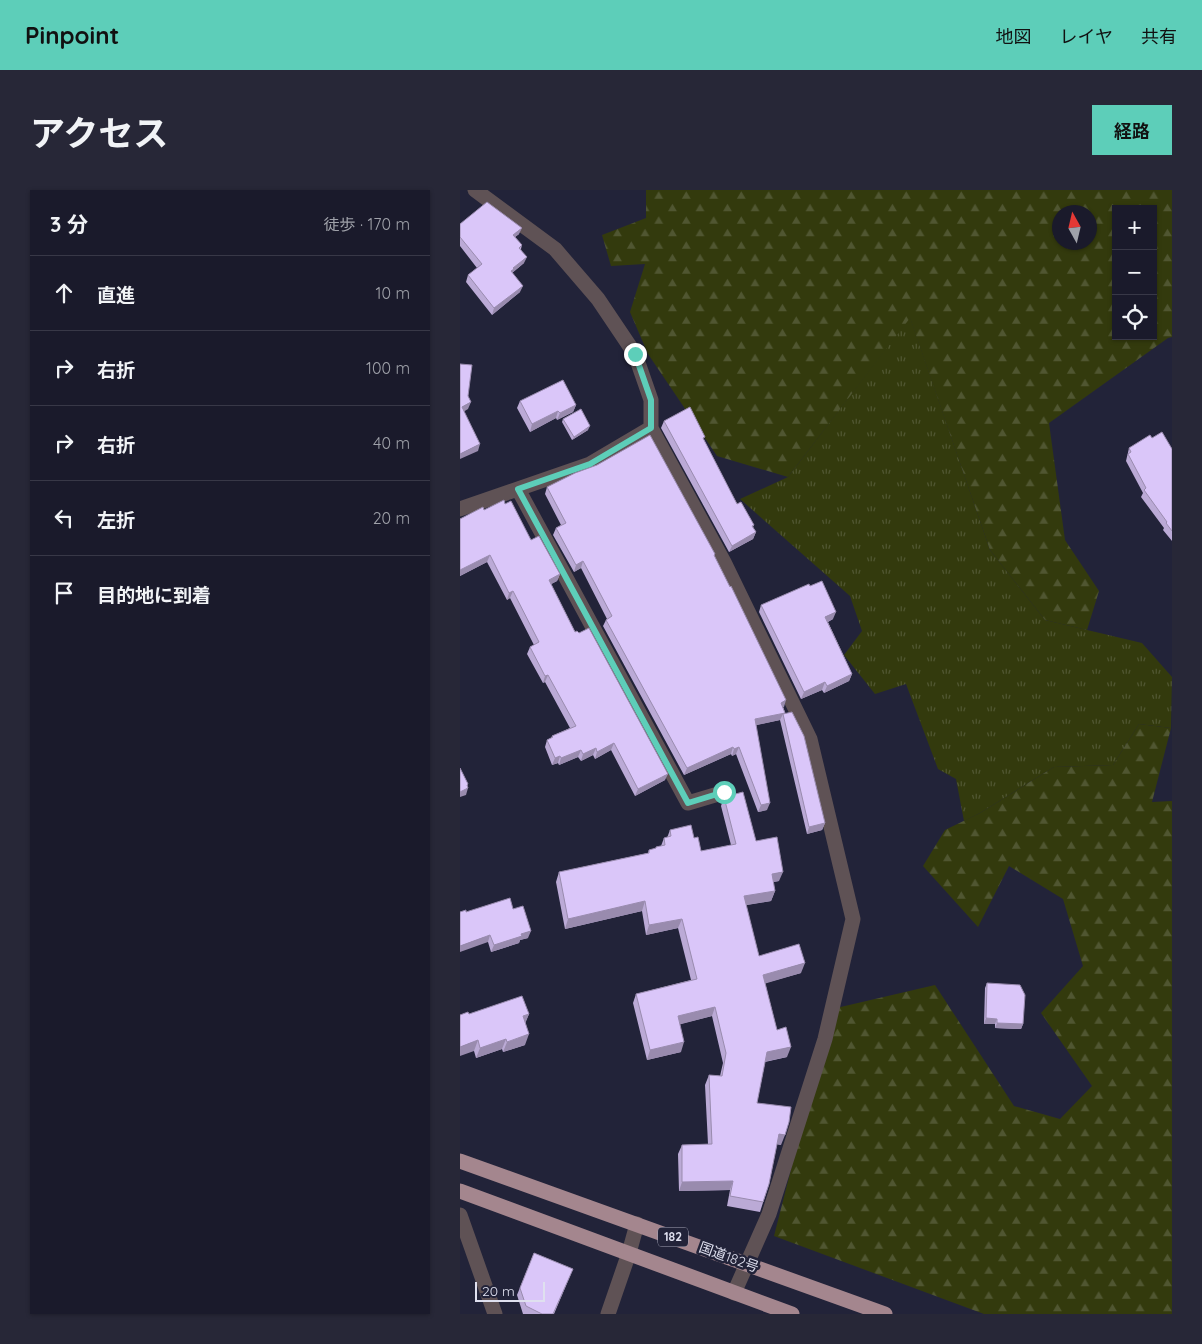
<!DOCTYPE html>
<html lang="ja">
<head>
<meta charset="utf-8">
<style>
  :root { --surface:#1a1a2b; --page:#272737; --text:#f1f3f6; --muted:#9fa1a9; --line:#383847; --accent:#5dceb9 }
  body { margin:0; font-family:Quicksand,"Noto Sans JP",sans-serif; background:var(--page); color:var(--text) }
  .controls { position:absolute; right:15px; top:15px; display:grid; overflow:hidden; border-radius:0px; box-shadow:0 1px 4px #0004 }
  .controls button { width:45px; height:45px; display:grid; place-items:center; padding:0; border:0; border-bottom:1px solid var(--line); background:var(--surface); color:var(--text); font:25px sans-serif }
  .compass { position:absolute; left:592px; top:15px; width:45px; height:45px; border-radius:50%; background:var(--surface); box-shadow:0 1px 4px #0004; rotate:352deg }
  .scale { position:absolute; left:15px; bottom:12px; width:70px; box-sizing:border-box; padding-left:5px; border:2px solid #dfe0ef; border-top:0; font-size:14px; line-height:18px; white-space:nowrap; color:#dfe0ef; -webkit-text-stroke:4px #222339; paint-order:stroke }
  .stop { position:absolute; width:15px; height:15px; margin:-11px; border:4px solid #5dceb9; border-radius:50%; background:#fff }
  .stop.end { background:#5dceb9; border-color:#fff; box-shadow:0 1px 5px #0008 }
  .list { margin:0; padding:0; list-style:none }
  h2 { display:flex; justify-content:space-between; align-items:center; height:65px; margin:0; padding:0 20px; font-size:21px }
  h2 small { font-size:16px; font-weight:400; color:var(--muted) }
  .list li { display:grid; grid-template-columns:32px 1fr auto; gap:15px; align-items:center; box-sizing:border-box; height:75px; padding:0 20px; border-top:1px solid var(--line) }
  .list b { display:block; font-size:19px; white-space:nowrap }
  .list em { font-size:16px; font-style:normal; color:var(--muted) }
  .icon { flex:none; width:28px; height:28px; fill:none; stroke:currentColor; stroke-width:2; stroke-linecap:round; stroke-linejoin:round }
  .map { position:relative; flex:none; width:712px; height:1124px; overflow:hidden; border-radius:0px }
  header { display:flex; align-items:center; gap:30px; box-sizing:border-box; height:70px; padding:0 25px; background:var(--accent); color:#111 }
  header strong { font-size:24px }
  nav { display:flex; gap:28px; margin-inline-start:auto; font-size:18px }
  .intro { display:flex; align-items:center; justify-content:space-between; box-sizing:border-box; height:120px; padding:0 30px }
  h1 { margin:0; font-size:35px }
  .button { padding:12px 22px; border-radius:0px; background:var(--accent); color:#111; font-size:18px; font-weight:700 }
  main { display:flex; gap:30px; padding:0 30px }
  aside { flex:1; background:var(--surface); border-radius:0px; box-shadow:0 1px 4px #0004 }
  .map>svg:first-child { display:block }
  .grass { fill:url(#grass-tufts) }
  .forest { fill:url(#forest-firs); fill-rule:evenodd }
  .lines { fill:none; stroke-linecap:round; stroke-linejoin:round }
  .minor { stroke:#5f5255; stroke-width:15 }
  .tertiary { stroke:#5f5255; stroke-width:15 }
  .trunk { stroke:#a4868e; stroke-width:15 }
  .wall { fill:#bbaad6 }
  .shaded-wall { fill:#998bae }
  .building { fill:#dac6f9; stroke:#998bae }
  .route { stroke:#5dceb9; stroke-width:6 }
  .labels { text-anchor:middle; stroke-width:5; stroke-linejoin:round; paint-order:stroke }
  .shield { fill:#222339; stroke:#a6a7b8; stroke-width:1 }
  .shield-label { font-size:12px; font-weight:bold; fill:#dfe0ef }
  .street-label { font-size:14px; fill:#dfe0ef; stroke:#222339 }
</style>
</head>
<body>
<header>
<strong>Pinpoint</strong>
<nav><a>地図</a><a>レイヤ</a><a>共有</a></nav>
</header>
<div class="intro"><h1>アクセス</h1><a class="button">経路</a></div>
<main>
<aside>
<h2>3 分<small>徒歩 · 170 m</small></h2>
<ul class="list">
<li><svg class="icon" aria-label="ahead" viewBox="0 0 24 24"><path d="M12 20V5M6 11l6-6 6 6"/></svg><div><b>直進</b></div><em>10 m</em></li>
<li><svg class="icon" aria-label="right" viewBox="0 0 24 24"><path d="M7 20v-9h11M14 6l5 5-5 5"/></svg><div><b>右折</b></div><em>100 m</em></li>
<li><svg class="icon" aria-label="right" viewBox="0 0 24 24"><path d="M7 20v-9h11M14 6l5 5-5 5"/></svg><div><b>右折</b></div><em>40 m</em></li>
<li><svg class="icon" aria-label="left" viewBox="0 0 24 24"><path d="M17 20v-9H6M10 6l-5 5 5 5"/></svg><div><b>左折</b></div><em>20 m</em></li>
<li><svg class="icon" aria-label="arrive" viewBox="0 0 24 24"><path d="M6 21V4h12l-3 4 3 4H6"/></svg><div><b>目的地に到着</b></div></li>
</ul>
</aside>
<div class="map">
<svg width="712" height="1124" viewBox="0 0 712 1124">
  <defs>
    <pattern id="grass-tufts" width="24" height="20" patternUnits="userSpaceOnUse" patternTransform="scale(1.25)"><rect width="24" height="20" fill="#333a0d"/><path d="M3 7l-1-3M5 7V3M7 7l1-3M15 17l-1-3M17 17v-4M19 17l1-3" fill="none" stroke="#505631"/></pattern>
    <pattern id="forest-firs" width="22" height="20" patternUnits="userSpaceOnUse" patternTransform="scale(1.25)"><rect width="22" height="20" fill="#333a0d"/><path d="M5 1l3.5 6h-7zM16 11l3.5 6h-7z" fill="#505631"/></pattern>
  </defs>
  <rect width="100%" height="100%" fill="#222339"/>
  <path class="grass" d="M450 127 530 360 585 430 682 453 712 487 711 538 679 534 653 575 594 577 520 623 504 631 496 589 478 579 446 494 415 504 384 465 402 441 390 406 280 309 328 287Z"/>
  <path class="forest" d="M186 0H712V147L708 148 589 233 605 350 639 401 627 440 585 430 530 360 450 128 328 287 257 266 188 164 170 122 185 74 151 76 142 45 186 28ZM656 19H693V146H656ZM600 22H630V52H600Z
    M679 534 711 538 692 612 712 611V1124H524L314 1046 372 819 475 795 554 916 600 929 632 896 581 823 623 776 603 709 549 676 518 737 463 676 485 640 520 623 594 577 653 575Z"/>
  <g class="lines">
    <path class="minor" d="M15 0 95 59 138 109 175 164 191 210V238L264 372 350 549 393 729 365 849 309 1024 274 1103
      M58 299 228 613 265 602
      M0 319 130 274 191 238
      M0 1025 35 1124"/>
    <path class="tertiary" d="M148 1124 169 1063 177 1034"/>
    <path class="trunk" d="M0 971 425 1124
      M0 1001 332 1124"/>
  </g>
  <path class="wall" d="M0 34 59 44 55 47 62 55 61 59 64 73 52 83 60 102 32 125 6 92 8 85 17 78 0 56Z
    M60 211 116 215 113 222 97 230 96 228 70 242 57 218Z
    M103 229 128 240 112 250 102 232Z
    M204 231 244 250 277 314 294 335 293 337 296 342 293 349 269 362 201 238Z
    M692 248 712 259V351L703 340 704 338 681 307 683 303 666 271 669 258Z
    M87 297 255 364 254 367 324 517H323L365 633 362 640 347 644 320 530 296 535 307 620 298 622 276 564 272 566 271 564 224 585 143 436 146 430 147 429 121 378 114 382 93 345 96 338 101 335 85 304Z
    M45 314 71 350 100 384 97 391 91 394 115 442 205 590 175 606 151 560 135 569 133 565 121 571 118 567 99 575 98 573 92 575 85 557 87 550 91 548 92 546 110 538 85 492 83 493 67 464 70 457 74 455 50 408 47 410 27 372 0 386V329Z
    M301 415 373 429 368 432 392 484 389 491 364 503 362 500 341 509 299 422Z
    M264 607 296 651 319 691 313 692 315 701 311 711 286 715 299 766 341 783 305 793 317 840 327 867 305 872 297 913 321 955 317 954 309 994 300 1022 267 1016 270 1000 219 1001 218 964 222 955 248 954 245 895 249 885 260 886 263 873 252 826 220 834 221 862 187 870 173 813 176 804 231 790 218 738 186 745 182 721 105 739 96 692 99 682 188 663 189 660 196 659V657L201 656 204 648H207L210 640 234 648 241 661 271 655 261 616Z
    M53 719 68 748 60 750 59 753 31 762 28 752 6 722Z
    M527 793 563 834 561 839 535 838V834H524L525 798Z
    M9 824H69L65 833V855L43 862 42 859 16 868 14 861Z
    M74 1063 113 1079 94 1124H63L57 1105Z"/>
  <path class="shaded-wall" d="M62 38 59 44 50 51 53 45Z
    M67 67 64 73 52 83 49 88 53 78Z
    M63 96 60 102 32 125 34 118Z
    M11 212 8 219 0 224 2 217Z
    M116 215 113 222 97 230 100 223Z
    M98 221 96 228 70 242 72 234Z
    M130 236 128 240 112 250 114 247Z
    M20 254 18 261 0 269V264Z
    M296 342 293 349 269 362 272 356Z
    M30 365 27 372 0 386V380Z
    M123 371 121 378 114 382 116 375Z
    M100 384 97 391 86 397 89 390Z
    M53 401 50 408 47 410 49 403Z
    M376 422 373 429 363 434 365 427Z
    M392 484 389 491 364 503 367 496Z
    M88 485 85 492 83 493 85 486Z
    M365 492 362 500 341 509 344 502Z
    M326 510 324 517 319 519 321 513Z
    M325 523 323 524 320 530 293 536 295 529Z
    M154 553 151 560 135 569 137 562Z
    M273 557 271 564 224 585 227 578Z
    M279 557 276 564 272 566 274 559Z
    M136 558 133 565 121 571 123 564Z
    M121 560 118 567 99 575 101 568Z
    M100 566 98 573 92 575 95 568Z
    M208 584 205 590 175 606 178 599Z
    M8 594 6 599 8 598 6 605 0 607V602Z
    M310 613 307 620 298 622 301 615Z
    M365 633 362 640 347 644 349 637Z
    M323 682 319 691 308 693 312 684Z
    M315 701 311 711 281 716 284 706Z
    M185 711 182 721 105 739 108 729Z
    M222 729 218 738 186 745 189 735Z
    M71 741 68 748 60 750 59 753 31 762 34 755 61 744Z
    M30 745 28 752 0 762V756Z
    M345 773 341 783 300 795 303 785Z
    M255 817 252 826 214 836 218 826Z
    M69 824 65 834 63 826Z
    M526 828 537 829 535 834H524Z
    M537 833 563 834 561 839 535 838Z
    M69 844 65 855 43 862 47 852Z
    M46 849 42 859 16 868 20 858Z
    M18 850 14 861 0 866V857Z
    M224 852 221 862 187 870 190 860Z
    M331 857 327 867 303 872 307 862Z
    M319 944 325 945 321 955 315 954Z
    M273 991 270 1000 219 1001 222 992Z"/>
  <path class="building" d="M27 12 62 38 53 45 62 55 59 58 67 67 53 78 54 79 51 81 63 96 34 118 8 85 22 74 0 47V34Z
    M0 174 12 175 8 206 11 212 2 217 20 254 0 264Z
    M103 190 116 215 100 223 98 221 72 234 60 211Z
    M230 217 245 247 243 248 277 314 281 312 294 335 292 336 296 342 272 356 204 231Z
    M121 219 130 236 114 247 103 229Z
    M702 242 712 259V341L706 333 707 332 684 300 686 298 668 264 671 262 669 258 690 245 692 248Z
    M190 245 255 364 254 365 270 397 271 396 326 510 321 513 325 523 295 529 310 613 301 615 279 557 274 559 273 557 227 578 146 430 152 426 123 371 116 375 96 338 106 333 87 297 115 283 137 275Z
    M44 310 45 314 51 311 71 350 79 346 100 384 89 390 115 442 117 441 119 443 129 438 208 584 178 599 154 553 137 562 136 558 123 564 121 560 101 568 100 566 95 568 87 550 93 547 92 546 116 536 88 485 85 486 70 457 79 452 53 401 49 403 30 365 0 380V329L23 317 24 320Z
    M362 391 376 422 365 427 392 484 367 496 365 492 344 502 301 415 349 394 350 396Z
    M332 522 344 546 365 633 349 637 323 524Z
    M0 578 8 594 7 595 8 598 0 602Z
    M283 602 296 651 317 647 323 682 312 684 315 701 284 706 299 766 339 754 345 773 303 785 317 840 326 837 331 857 307 862 297 913 331 917 329 932 325 945 319 944 309 994 303 1012 270 1006 273 991 222 992V955L252 954 249 885 262 886 266 863 255 817 218 826 224 852 190 860 176 804 237 789 222 729 189 735 185 711 108 729 99 682 189 663V660L196 658V657L205 655 204 648 211 646 210 640 231 635 234 648 238 647 241 661 276 654 264 607Z
    M50 708 53 719 63 716 71 741 61 744 62 746 34 755 30 745 0 756V722L6 720V722Z
    M527 793 560 795 565 805 563 834 537 833V829L526 828Z
    M62 806 69 824 63 826 69 844 47 852 46 849 20 858 18 850 0 857V825L8 822 9 824Z
    M74 1063 113 1079 93 1124H82L66 1116 60 1098Z"/>
  <g class="lines">
    <path class="route" d="M175 164 191 210V238L130 274 58 299 228 613 264 602"/>
  </g>
  <g class="labels">
    <rect class="shield" x="198" y="1037.5" width="30" height="19" rx="4"/>
    <g class="shield-label">
      <text x="213" y="1051">182</text>
    </g>
    <g class="street-label">
      <text transform="translate(269 1067) rotate(20)" y="5">国道182号</text>
    </g>
  </g>
</svg>
<div class="controls">
<button>+</button>
<button>−</button>
<button><svg class="icon" aria-label="locate" viewBox="0 0 24 24"><circle cx="12" cy="12" r="6"/><path d="M12 2v4M12 18v4M2 12h4M18 12h4"/></svg></button>
</div>
<svg class="compass" viewBox="-18 -18 36 36"><path d="M0-13l5 13h-10z" fill="#e53935"/><path d="M0 13l5-13h-10z" fill="#9fa1a9"/></svg>
<div class="scale">20 m</div>
<div class="stop" style="left:264px;top:602px"></div>
<div class="stop end" style="left:175px;top:164px"></div>
</div>
</main>
</body>
</html>
